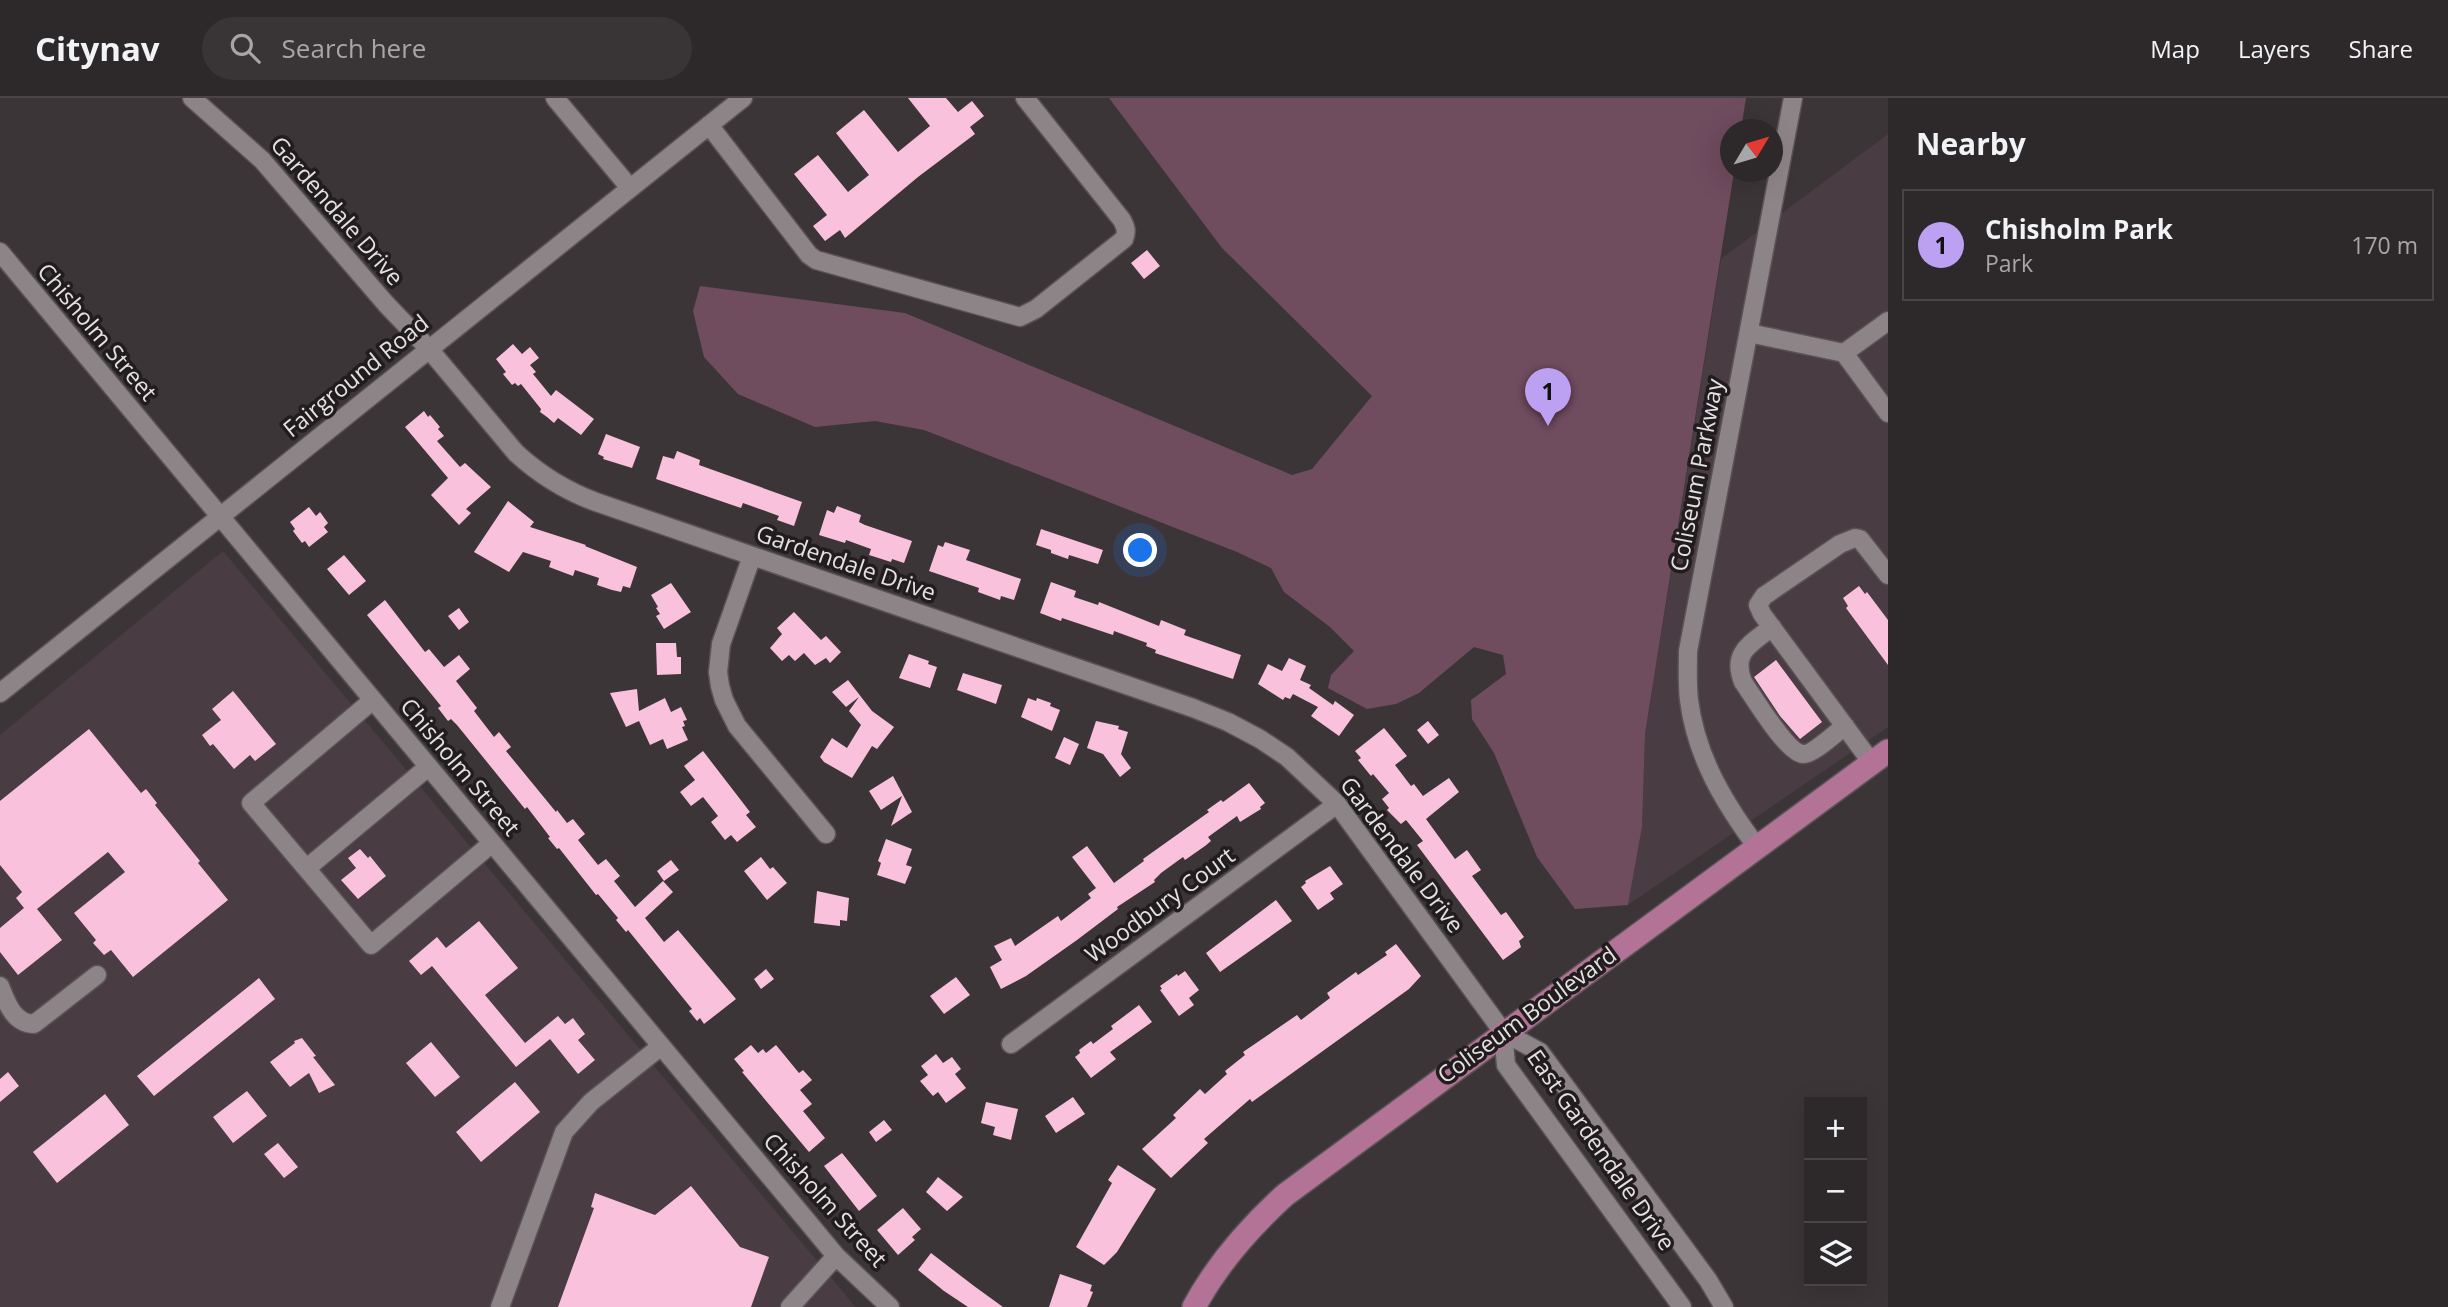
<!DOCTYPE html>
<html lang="en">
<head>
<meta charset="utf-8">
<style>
  :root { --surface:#2d282a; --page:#393436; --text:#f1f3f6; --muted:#a7a6a8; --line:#484447; --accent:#bca0f2 }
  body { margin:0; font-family:"Open Sans",sans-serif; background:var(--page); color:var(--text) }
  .controls { position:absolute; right:21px; bottom:21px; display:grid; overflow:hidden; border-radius:0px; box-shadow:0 7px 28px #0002 }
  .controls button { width:63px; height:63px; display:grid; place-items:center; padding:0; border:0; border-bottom:2px solid var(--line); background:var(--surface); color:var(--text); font:35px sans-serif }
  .compass { position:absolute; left:1720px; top:21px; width:63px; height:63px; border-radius:50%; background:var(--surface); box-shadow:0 7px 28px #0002; rotate:52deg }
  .you { position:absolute; left:1141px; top:453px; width:24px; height:24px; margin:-18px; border:5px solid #fff; border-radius:50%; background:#1a73e8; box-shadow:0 0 0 10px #1a73e833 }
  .badge { display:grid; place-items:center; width:46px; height:46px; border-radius:50%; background:var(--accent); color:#111; font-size:23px; font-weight:700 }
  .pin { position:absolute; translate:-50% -58px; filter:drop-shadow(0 2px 4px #0008) }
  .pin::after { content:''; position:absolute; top:37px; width:24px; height:21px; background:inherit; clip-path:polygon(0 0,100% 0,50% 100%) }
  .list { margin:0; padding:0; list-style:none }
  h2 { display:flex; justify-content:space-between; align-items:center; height:91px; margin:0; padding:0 28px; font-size:30px }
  h2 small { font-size:23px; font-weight:400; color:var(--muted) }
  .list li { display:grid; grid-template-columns:46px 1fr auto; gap:21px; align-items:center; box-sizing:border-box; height:112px; margin:0 14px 14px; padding:0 14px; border:2px solid var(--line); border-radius:0px }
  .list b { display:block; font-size:26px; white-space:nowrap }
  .list p { margin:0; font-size:23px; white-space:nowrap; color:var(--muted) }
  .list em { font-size:23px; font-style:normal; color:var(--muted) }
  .icon { flex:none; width:38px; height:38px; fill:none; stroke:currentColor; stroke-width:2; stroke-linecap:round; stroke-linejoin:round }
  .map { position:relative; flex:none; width:1888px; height:1209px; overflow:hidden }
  header { display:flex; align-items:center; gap:42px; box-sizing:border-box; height:98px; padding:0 35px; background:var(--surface); border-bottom:2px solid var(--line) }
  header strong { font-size:33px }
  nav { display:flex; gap:38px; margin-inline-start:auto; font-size:24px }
  .search { width:490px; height:63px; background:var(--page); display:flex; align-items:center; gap:18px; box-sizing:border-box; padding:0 24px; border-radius:38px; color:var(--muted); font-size:26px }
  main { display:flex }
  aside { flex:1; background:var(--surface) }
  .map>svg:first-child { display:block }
  .built { fill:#493c42 }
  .green { fill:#704c5f }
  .building { fill:#f9c1dc }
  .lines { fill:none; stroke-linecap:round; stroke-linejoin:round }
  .minor-casing { stroke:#595356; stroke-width:21 }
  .major-casing { stroke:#595356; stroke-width:26 }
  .minor { stroke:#8d8488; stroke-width:18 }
  .major { stroke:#b37396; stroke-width:23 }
  .labels { text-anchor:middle; stroke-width:7; stroke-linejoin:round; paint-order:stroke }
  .street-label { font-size:23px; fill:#e5e0e2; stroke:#211d1f }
</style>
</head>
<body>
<header>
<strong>Citynav</strong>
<div class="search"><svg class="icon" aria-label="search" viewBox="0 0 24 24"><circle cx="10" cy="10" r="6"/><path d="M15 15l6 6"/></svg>Search here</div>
<nav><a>Map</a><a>Layers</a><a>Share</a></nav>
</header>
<main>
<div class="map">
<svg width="1888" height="1209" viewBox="0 0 1888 1209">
  <rect width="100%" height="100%" fill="#3c3538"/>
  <path class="built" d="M1888 36V629L1628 807 1642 729 1645 636 1721 161Z
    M223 453 854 1207 856 1209H0V637Z"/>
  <path class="green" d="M1109 0H1746L1741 31 1730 32V74H1734L1645 636 1642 729 1628 807 1575 811 1537 759 1494 655 1472 621 1471 602 1506 576 1503 557 1474 549 1419 595 1396 606 1367 611 1328 590 1331 577 1354 553 1330 529 1284 494 1271 470 1237 454 924 332 875 323 815 329 738 296 704 259 693 213 700 188 905 215 1292 377 1312 371 1372 298 1222 150Z"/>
  <path class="building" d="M908 0H946L958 14 972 3 984 18 970 29 975 36 918 79 845 140 840 132 825 143 813 128 827 117 794 76 818 57 848 94 869 77 836 35 864 12 898 54 930 28Z
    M1147 152 1160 168 1144 181 1131 165Z
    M513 246 522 256 530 249 539 260 530 267 536 274 533 276 551 298 556 292 594 321 581 337 558 320 554 325 547 319 540 314 541 311 521 286 518 288 515 285 512 287 503 276 506 274 496 261Z
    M424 313 428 319 430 317 440 329 438 331 444 338 437 343 460 369 465 365 491 389 466 411 471 415 459 427 431 397 448 380 405 329Z
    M606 336 640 349 632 370 603 361 604 359 598 356Z
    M677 353 700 362 699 367 802 404 794 428 777 422 779 418 743 405 741 410 656 381 663 358 674 361Z
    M508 403 534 424 530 429 586 447 585 448 637 469 630 490 623 488 621 494 612 492 597 487 599 480 575 472 573 478 549 469 551 463 523 454 509 474 474 454Z
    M837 408 861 417 859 424 865 427 912 443 904 465 892 461 891 464 869 457 871 451 846 442 845 445 819 437 827 412 834 415Z
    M309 409 316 418 320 414 328 425 324 429 328 434 309 449 305 443 302 445 293 433 295 431 290 424Z
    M1041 431 1103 452 1098 466 1069 457 1068 461 1051 455V452L1036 447Z
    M945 444 970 452 966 462 1021 481 1014 502 1001 498 1000 502 978 494 979 490 929 473 938 447 943 449Z
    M344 457 366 483 349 497 327 471Z
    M1051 484 1076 493 1074 499 1098 507 1099 504 1159 528 1161 522 1186 532 1184 537 1241 557 1233 581 1155 555 1156 552 1146 548 1147 545 1114 533 1113 537 1062 520 1061 523 1040 515Z
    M671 485 691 514 664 531 656 518 660 516 656 510 658 509 651 497Z
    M1859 488 1865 496 1867 494 1888 522V567L1846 510 1848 508 1843 500Z
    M385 502 425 554 429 551 444 569 459 557 470 571 456 583 477 610 474 613 494 639 499 634 511 649 506 653 556 714 557 712 567 725 573 721 585 736 578 742 598 767 606 761 620 778 614 783 635 809 663 783 673 794 645 820 664 844 678 832 736 901 704 926 700 920 697 923 689 913 692 911 628 832 626 834 616 822 618 820 598 796 596 797 559 750 557 751 548 740 550 739 527 709 525 711 457 627 451 621 448 623 438 610 441 608 367 517Z
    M459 510 469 524 459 532 448 518Z
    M794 514 821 542 826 538 841 554 830 565 826 560 815 567 804 555 795 563 789 557 782 563 770 550 782 536 777 530Z
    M656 545H676L677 559H681V576L657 577Z
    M909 556 929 563 928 566 937 569 930 590 899 580Z
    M1289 560 1306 568 1300 582 1311 587 1309 590 1333 607 1335 603 1354 617 1339 638 1311 618 1318 609 1293 596 1290 601 1285 599 1283 602 1258 586 1268 566 1282 573Z
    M1776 562 1822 624 1800 641 1780 618 1754 579Z
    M963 575 1002 587 996 606 957 592Z
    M848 582 872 613 894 629 877 651 872 648 852 680 824 664 820 659 832 640 847 650 861 627 849 613 859 599 846 609 832 594Z
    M637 591 639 613 665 600 671 614 681 609 687 622 683 623 685 628 682 629 688 642 667 651 663 641 650 647 639 623 626 629 610 595Z
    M233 593 276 646 255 663 250 657 234 671 213 646 210 648 202 637 221 622 212 611Z
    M1028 600 1036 603 1037 600 1051 605 1050 608 1060 612 1052 633 1021 619Z
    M1096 623 1119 628 1118 631 1128 634 1121 656 1131 670 1120 679 1103 656 1087 650Z
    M1428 623 1439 637 1428 646 1417 632Z
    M1384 630 1407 658 1395 667 1411 688 1414 686 1423 698 1449 680 1459 694 1426 721 1455 761 1467 752 1481 772 1472 778 1501 817 1506 814 1524 839 1519 843 1521 849 1503 862 1417 747 1423 743 1406 722 1401 726 1387 712 1389 710 1382 701 1389 695 1373 676 1371 678 1358 662 1361 660 1355 653Z
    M89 631 141 695 146 691 157 705 155 707 200 763 198 765 228 802 133 879 111 852 104 857 93 845 96 842 74 815 125 774 108 754 37 811 62 842 18 877 0 854V830L24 810 16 800 22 794 0 767V703Z
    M1064 639 1079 646 1070 667 1055 660Z
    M703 653 750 714 746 717 756 729 737 744 731 737 725 742 711 724 718 718 703 699 691 708 680 694 695 682 684 668Z
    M893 678 912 714 891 728 902 698 881 712 869 693Z
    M1249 685 1265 705 1260 709 1261 711 1240 724 1237 718 1208 739 1211 743 1205 748 1185 762 1183 759 1161 775 1154 782 1155 784 1117 809 1118 811 1077 842 1026 878 1001 891 990 869 1002 862 994 848 1011 840 1015 848 1058 818 1061 823 1091 800 1088 796 1096 790 1072 759 1087 748 1114 785 1144 763 1143 761 1209 714 1207 712 1221 702 1223 704Z
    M886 741 912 751 906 767 912 769 905 786 877 777 881 765 878 763Z
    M360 751 368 760 370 758 386 778 358 801 341 782 356 770 348 760Z
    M761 759 770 771 773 769 787 785 767 802 744 773Z
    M671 762 679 772 664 783 657 773Z
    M1330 768 1343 786 1330 795 1334 801 1318 812 1301 789 1306 785 1305 783Z
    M817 793 849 800 847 823 840 822V828L814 825Z
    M1276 802 1292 823 1220 874 1206 855Z
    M479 823 518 870 485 897 525 945 558 918 565 926 573 920 585 936 578 942 595 962 578 976 550 941 516 969 432 868 421 877 409 863 437 839 446 850Z
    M1396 846 1421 878 1409 891 1252 1004 1250 1001 1204 1041 1208 1045 1171 1080 1142 1051 1176 1020 1173 1017 1200 991 1205 996 1227 976 1225 973 1245 957 1243 954 1297 917 1301 922 1330 900 1327 895 1356 874 1358 877 1387 857 1385 854Z
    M766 871 774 881 761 891 754 881Z
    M1185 873 1199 892 1189 900 1194 907 1179 918 1160 892 1162 891 1160 888 1177 876 1178 878Z
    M956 879 970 897 944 916 930 898Z
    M259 880 275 901 154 998 137 978Z
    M1139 907 1152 924 1110 954 1116 961 1091 980 1075 959 1080 955 1079 952 1091 943 1093 946 1113 931 1111 928Z
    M302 940 316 958 313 959 335 987 319 995 309 975 290 989 270 964 295 945 294 943Z
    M431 944 460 979 435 999 406 965Z
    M751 947 758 955 763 951 766 955 776 947 799 975 803 972 812 982 800 992 812 1006 803 1013 825 1040 809 1054 742 974 744 973 734 961Z
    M936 956 943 965 952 959 961 971 955 976 966 990 946 1005 938 994 933 998 920 983 928 977 921 968Z
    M8 974 19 988 0 1004V981Z
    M515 984 540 1014 481 1064 456 1034Z
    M247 993 267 1018 233 1045 213 1019Z
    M105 996 129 1027 57 1085 33 1054Z
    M1073 999 1085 1016 1056 1035 1045 1018Z
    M986 1004 1018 1011 1011 1042 993 1037 995 1029 981 1025Z
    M884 1022 892 1032 876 1044 869 1034Z
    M278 1045 298 1069 284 1080 264 1056Z
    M842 1055 877 1098 859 1113 824 1068Z
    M1118 1067 1156 1091 1117 1154 1104 1167 1076 1149 1112 1085 1108 1082Z
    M938 1079 963 1099 947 1113 926 1094Z
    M691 1088 740 1149 769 1159 751 1209H558L594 1110 591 1109 595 1095 655 1117Z
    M903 1110 921 1131 912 1139 915 1142 898 1157 877 1132Z
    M931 1155 974 1188 1003 1209H968L944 1193 918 1172Z
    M1060 1176 1092 1187 1090 1193 1093 1194 1087 1209H1049Z"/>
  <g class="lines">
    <g class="minor-casing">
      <path id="minor" d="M192 0 262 62 386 206 429 251 516 355C540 377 566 393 596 404L1193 610 1228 624 1260 641 1287 659 1337 706 1503 934 1540 954 1708 1182 1724 1209
        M555 0 630 90
        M709 27 809 157 816 162 1020 219 1036 211 1124 141C1127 133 1126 130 1122 122L1025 0
        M0 154 812 1129 836 1158 890 1209
        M1749 235 1844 255 1888 315
        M1844 255 1888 223
        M752 458 721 546 718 574 720 588 724 602 737 628 826 736
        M1772 529C1751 546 1731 554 1743 584 1753 598 1787 655 1803 656 1812 657 1837 634 1845 628
        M0 595 743 0
        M373 602 251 705 371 847 491 746
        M1872 665 1762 516 1758 507 1764 498 1840 446 1855 440 1860 441 1888 477
        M1757 749C1724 705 1696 658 1689 602 1687 586 1688 570 1688 553L1793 0
        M307 770 428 669
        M0 888C7 905 13 925 34 926L97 877
        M1503 934 1506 967 1682 1209
        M1011 946 1337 706
        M500 1209 564 1034 591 1004 660 949
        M790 1209 836 1158"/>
    </g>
    <g class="major-casing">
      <path id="major" d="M1194 1209C1217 1166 1249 1130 1285 1097L1888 653"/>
    </g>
    <use href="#minor" class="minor"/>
    <use href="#major" class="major"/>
  </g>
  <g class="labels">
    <g class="street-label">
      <text transform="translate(337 113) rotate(49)" y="8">Gardendale Drive</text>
      <text transform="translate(97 234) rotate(50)" y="8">Chisholm Street</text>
      <text transform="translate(356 278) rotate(-39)" y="8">Fairground Road</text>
      <text transform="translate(1697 377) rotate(-79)" y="8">Coliseum Parkway</text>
      <text transform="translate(846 465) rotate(19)" y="8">Gardendale Drive</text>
      <text transform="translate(460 669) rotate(50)" y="8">Chisholm Street</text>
      <text transform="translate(1402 757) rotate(53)" y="8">Gardendale Drive</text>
      <text transform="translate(1160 807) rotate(-36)" y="8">Woodbury Court</text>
      <text transform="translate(1527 917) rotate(-36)" y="8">Coliseum Boulevard</text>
      <text transform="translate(1601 1052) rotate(55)" y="8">East Gardendale Drive</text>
      <text transform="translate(825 1102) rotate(48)" y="8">Chisholm Street</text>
    </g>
  </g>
</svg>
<div class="controls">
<button>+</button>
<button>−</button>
<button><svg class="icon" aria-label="layers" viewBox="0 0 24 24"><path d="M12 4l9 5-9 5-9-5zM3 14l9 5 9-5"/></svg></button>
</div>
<svg class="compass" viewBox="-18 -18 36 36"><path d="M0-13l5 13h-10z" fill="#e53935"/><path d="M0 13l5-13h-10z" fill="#a7a6a8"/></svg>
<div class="you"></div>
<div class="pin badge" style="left:1548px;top:328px">1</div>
</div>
<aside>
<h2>Nearby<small></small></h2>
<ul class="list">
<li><span class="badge">1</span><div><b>Chisholm Park</b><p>Park</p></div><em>170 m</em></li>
</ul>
</aside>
</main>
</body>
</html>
